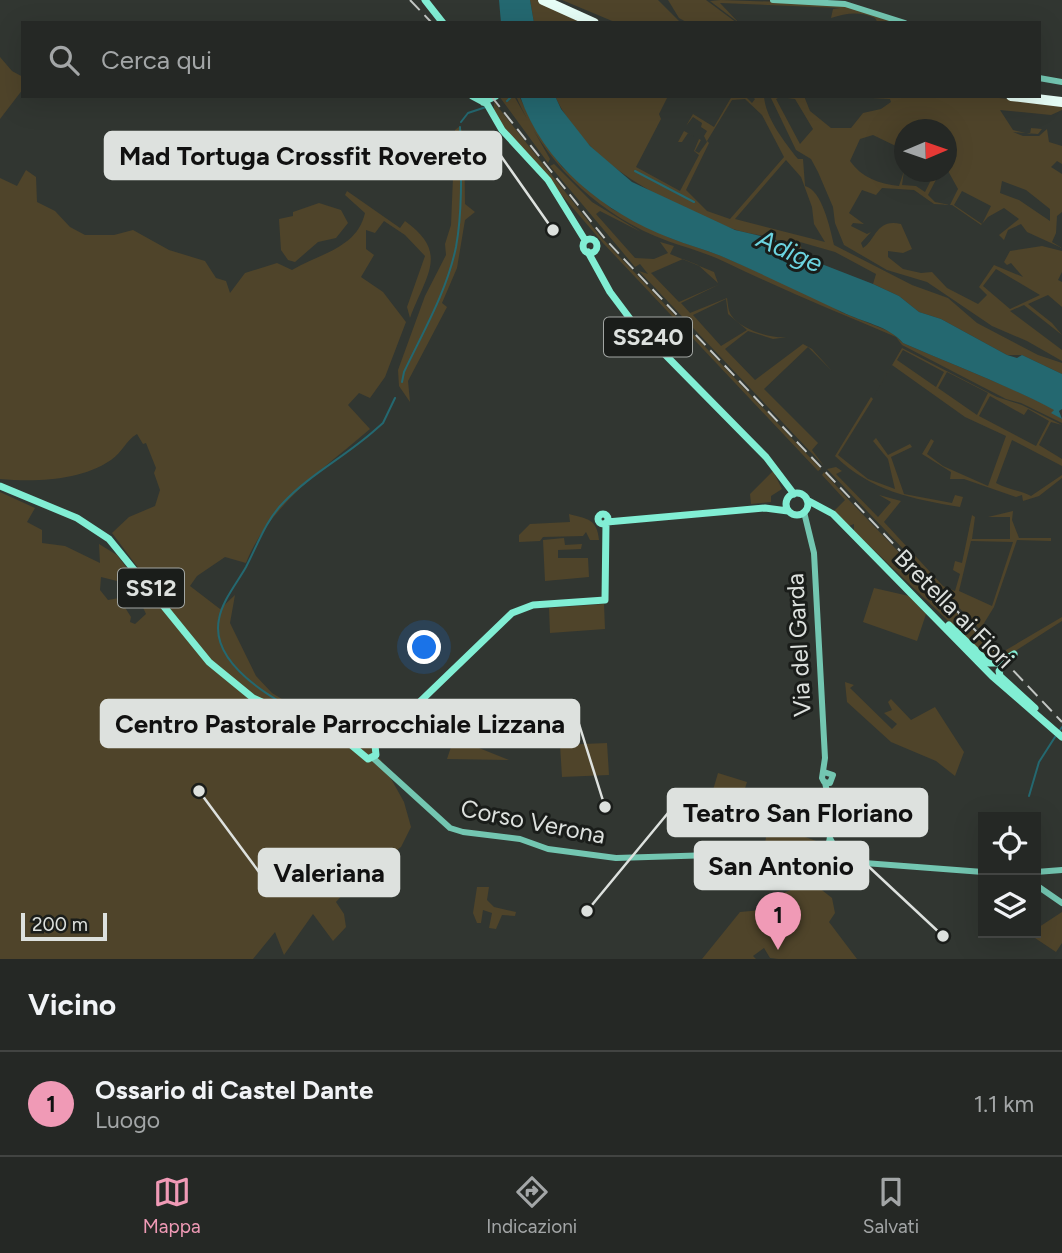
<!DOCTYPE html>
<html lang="it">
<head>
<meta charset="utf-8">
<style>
  :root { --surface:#252825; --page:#313432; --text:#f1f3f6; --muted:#a3a6a7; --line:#424442; --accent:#f09ab6 }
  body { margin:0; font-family:Figtree,sans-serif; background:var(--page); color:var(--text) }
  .controls { position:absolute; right:21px; bottom:21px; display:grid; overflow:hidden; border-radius:0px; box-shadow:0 7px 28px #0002 }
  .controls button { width:63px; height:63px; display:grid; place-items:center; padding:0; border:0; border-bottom:2px solid var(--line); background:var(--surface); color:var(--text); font:35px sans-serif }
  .compass { position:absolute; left:894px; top:119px; width:63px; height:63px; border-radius:50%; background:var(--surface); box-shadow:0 7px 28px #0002; rotate:88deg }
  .scale { position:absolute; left:21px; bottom:18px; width:86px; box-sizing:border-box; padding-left:7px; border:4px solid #dde1de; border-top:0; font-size:19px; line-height:24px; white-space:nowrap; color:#dde1de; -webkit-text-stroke:5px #1a1d1a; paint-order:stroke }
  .you { position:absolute; left:425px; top:648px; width:24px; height:24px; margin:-18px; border:5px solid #fff; border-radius:50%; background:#1a73e8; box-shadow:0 0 0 10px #1a73e833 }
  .badge { display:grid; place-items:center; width:46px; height:46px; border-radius:50%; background:var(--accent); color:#111; font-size:23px; font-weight:700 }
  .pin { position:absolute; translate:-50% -58px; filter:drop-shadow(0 2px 4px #0008) }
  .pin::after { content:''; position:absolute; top:37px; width:24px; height:21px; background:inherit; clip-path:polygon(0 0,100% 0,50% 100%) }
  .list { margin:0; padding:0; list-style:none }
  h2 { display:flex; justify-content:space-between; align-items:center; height:91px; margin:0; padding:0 28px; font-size:30px }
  h2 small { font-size:23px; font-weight:400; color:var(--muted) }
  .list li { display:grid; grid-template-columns:46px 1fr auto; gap:21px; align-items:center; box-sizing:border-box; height:105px; padding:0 28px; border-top:2px solid var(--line) }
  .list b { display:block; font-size:26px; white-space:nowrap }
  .list p { margin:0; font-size:23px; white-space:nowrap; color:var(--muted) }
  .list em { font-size:23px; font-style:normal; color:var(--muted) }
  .icon { flex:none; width:38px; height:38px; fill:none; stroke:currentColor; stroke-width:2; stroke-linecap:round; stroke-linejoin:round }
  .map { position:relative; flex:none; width:1062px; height:959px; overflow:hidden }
  .search { position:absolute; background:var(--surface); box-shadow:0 7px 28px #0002; left:21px; right:21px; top:21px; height:77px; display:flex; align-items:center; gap:18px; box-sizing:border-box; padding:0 24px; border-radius:0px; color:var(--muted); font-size:26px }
  .sheet { height:196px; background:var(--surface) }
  nav { display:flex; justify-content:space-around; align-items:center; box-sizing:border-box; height:98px; border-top:2px solid var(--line); background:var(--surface); font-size:19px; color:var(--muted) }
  nav a { display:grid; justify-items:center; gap:4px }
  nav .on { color:var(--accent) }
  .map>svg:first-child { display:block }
  .green { fill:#4f442a; fill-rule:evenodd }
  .water { fill:#246870 }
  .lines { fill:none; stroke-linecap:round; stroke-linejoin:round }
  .stream { stroke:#246870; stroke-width:2 }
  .secondary { stroke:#73c6b1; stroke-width:6 }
  .primary { stroke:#81eed4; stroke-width:7 }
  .highway { stroke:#e6fdf6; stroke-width:10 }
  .rail { stroke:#c2c6c3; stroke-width:2; stroke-dasharray:14 7; stroke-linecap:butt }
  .labels { text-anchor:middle; stroke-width:6; stroke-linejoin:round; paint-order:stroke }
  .shield { fill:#1a1d1a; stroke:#a2a6a3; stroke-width:2 }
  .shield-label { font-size:23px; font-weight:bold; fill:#dde1de }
  .street-label { font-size:24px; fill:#dde1de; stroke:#1a1d1a }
  .water-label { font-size:26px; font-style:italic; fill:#6cd4e0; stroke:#1a1d1a }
  .leader { fill:none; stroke:#dde1de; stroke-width:2.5 }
  .callout-dot { fill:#dde1de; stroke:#1a1d1a; stroke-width:2.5 }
  .callout { fill:#dde1de; stroke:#dde1de; stroke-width:2.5 }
  .callout-label { font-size:26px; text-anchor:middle; font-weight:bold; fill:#111 }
</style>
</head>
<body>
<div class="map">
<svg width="1062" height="959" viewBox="0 0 1062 959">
  <rect width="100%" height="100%" fill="#313631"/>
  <path class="green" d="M530 0H537L587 23H534Z
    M562 0H658L681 23H617Z
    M668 0H706L737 23H688L679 18Z
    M721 0 841 4 900 23H878L875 18C860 11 846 13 831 18L833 9 840 8 720 3 739 23 710 1Z
    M0 57 12 71 23 77V89L0 119Z
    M499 96H514L550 159 548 163Z
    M516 96H519L539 135 562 167 612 209 670 238 719 255 820 299 841 312 891 332 903 343C953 365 1007 385 1054 409L1053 413 1062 419V423L1021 403 1006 399 902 345 896 337C839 313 781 289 725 262 703 251 678 246 655 236 592 209 543 159 516 96Z
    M555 96H668L659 114 661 119 636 167 680 191 699 155 694 151 699 139 688 133 682 142H678L684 131 701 140 695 151 699 153 707 142 704 136 707 131 701 127 702 123 693 117 686 126 693 114 714 127 732 96H745L752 103 755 99 752 96H764C765 117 785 143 798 159H803L805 186C822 190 830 228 834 245L912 285 948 298 977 323 1038 355 1062 363V374L1022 355H1007L941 319 919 312 899 296 873 284 876 274 835 252 800 242 803 255C793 250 785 243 775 239 761 234 746 234 733 229 665 202 587 166 555 96ZM745 99 762 115 784 157 730 219 707 211 686 190 709 143 707 141 732 100ZM786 160 801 177 812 207 814 224 825 242 735 219Z
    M770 96H804L810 111 831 128H851L863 113 881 109 891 102 890 99 836 96H981L1062 105V110L1051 115 1000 110 1013 130 1030 134 1031 128 1042 129 1038 134 1013 132 1023 136H1039L1047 129 1049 142 1062 146V164L1057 161 1051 167 1062 174V212L1057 216 1056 233 1052 242 1062 248 1027 232 1021 224 1008 230 1004 240 999 235 1019 219 1004 208 988 217 981 225 952 205 934 204 914 190 882 188 876 195 862 190 849 213 864 224 853 223 851 226 867 234 871 232 861 243 863 248C876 240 876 218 901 224L912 249 903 253 888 251V257L903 269 921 273 932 272 947 288 978 304 987 295 979 287 994 265 1023 277 1011 263 1007 265 1004 262 1010 251 1042 246 1062 251V272L1058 280 1062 282V307L1048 295 1028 304 1052 323 1062 335 1024 305 1010 311 1062 350V361L1027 341 992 326 927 282 887 270 844 245 835 223 833 207 818 172 811 159 796 150ZM780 97 795 99 813 129 800 144 776 99ZM904 130H946L947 169 958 189 950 205 935 202 928 195 940 172H935L925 192 916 186 902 185 904 171 899 186C879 184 861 177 850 161L860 139 873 135 904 150ZM1002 181 1026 190 1050 209V221L1019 200 1000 193ZM962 191 991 206 982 224 954 205ZM996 269 1040 295 1010 309 983 286Z
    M494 102 600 236 821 469 818 471 603 243 503 127 494 112Z
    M460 126 464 136 465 204 475 212 465 220 457 268 442 303 447 307 408 381 410 402 399 386 398 370 425 296 446 255 445 244 451 225 455 130Z
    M554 164 592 202 641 232 600 211 596 214 635 258 654 259 668 253 660 242 674 246 670 254 714 272 718 283 698 265 683 259 651 273 679 302 720 284 681 303 690 313 727 298C728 304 728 310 731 315 741 330 772 339 788 337L773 339 748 331 725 349 755 380 803 344 812 349 832 371 808 347 764 389 818 443 812 450 824 466 639 271 648 274 640 264 635 267 550 166ZM726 299 728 314 747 330 721 346 693 315Z
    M26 170 36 177 37 202 55 211 70 227 85 235H114L133 230 169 250 205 261 216 278 226 281 230 293 245 273 277 263 292 270C321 253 357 248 365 213L345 195 347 191 400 228 405 221C449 253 427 273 410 318L407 307 425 256 405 235 384 221 375 233 366 230V249L374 255 361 277 383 292 406 322 385 377 370 398 359 393 348 405 370 429C325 468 269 505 246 563L225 557 197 576 190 586 220 609 235 595 230 623 256 676 272 693 303 712 370 741 404 802 411 827 401 847 354 882 336 902 344 914 346 927 333 941 313 914 284 955 275 932 253 959H0V492L35 508 27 522 42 530V543L65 546 100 563 99 544 117 555 142 588 148 581 112 533 129 517 155 506 160 490 154 473 156 468 146 443 143 444 137 434C125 441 123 452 111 460 80 481 36 482 0 479V178L17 186ZM101 577 121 582 133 598 139 599 146 614 135 624 130 622 131 617 119 598 108 600 100 590Z
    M319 203 341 210 348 223 336 238 318 242 295 262 288 260 281 250 279 219 293 216V212Z
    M902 348 997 397 1022 405 1062 425 1051 422 1039 445 1062 459V466L1012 440 996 483C1008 490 1020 490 1031 496L1062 475V478L1039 496 1023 501 1022 495 1016 497 964 479H950L951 472 922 454 931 439 934 441 927 454 943 466 988 486 1006 436 965 417 892 365 874 396ZM903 350 944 372 936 387 897 360ZM947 372 988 393 977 415 938 388ZM990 396 1024 415 1028 409 1049 421 1036 446 979 416Z
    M871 397 873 399 838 455 868 479 895 489 888 459 873 441 876 438 888 455 910 444 912 447 891 457 904 494 952 503 955 495 963 497 960 507C912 499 871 491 835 456Z
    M836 467 842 471 836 474 878 517 891 502 879 495 901 501 884 522 943 586 955 591 960 574 953 570 955 561 962 563 972 515 975 517 972 539H1010V517H988L1013 511 1012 520 1019 538H1051V541L1017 540 994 607 981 628 1005 654 1006 650 1062 617V621L1006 657 827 469ZM971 541 1013 542 992 606 959 591Z
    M773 471 782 489 771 496V502L751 504 750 494Z
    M824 472 848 499 1002 660 991 662 854 531V524L849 526 834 511 845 500 822 475Z
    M569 514C588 519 597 519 599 540H590L586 532 583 536 543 537 540 541 519 542V535L530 524 570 522Z
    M564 538 565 545 582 544 581 549 558 550V558H588L589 577 545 581 543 540Z
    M874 588 909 596 926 614 917 641 863 622Z
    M604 604 605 629 550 633 549 608Z
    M845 682 854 685 850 688 892 729 897 724 884 713 892 710 888 702 891 699 911 720 935 707 964 752 955 776 936 761 891 742 847 702Z
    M454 738 509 760 447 759Z
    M607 743 609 775 562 777 560 745Z
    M718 773 747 782 734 823 726 820 724 823 706 814Z
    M779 827 824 844 826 847 819 855 764 851 766 837 775 836Z
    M793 880 818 887 832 898 835 913 829 922 857 959H778L770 958 764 948 753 956 756 959H702L740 912 762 910 772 897 791 890Z
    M477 887H489L487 900 494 907 516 912 515 916 502 915 496 929 489 928 492 913 483 910 481 923H477L473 913Z
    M1062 912V943L1056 952 1029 934 1036 933V929Z"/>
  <path class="water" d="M499 0H530L534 23H501Z
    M520 96H555L561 109 590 146 632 182 735 230 773 239 819 263 873 284 899 296 919 312 941 319 1007 355 1017 358 1022 355 1062 374V409L1059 411 1062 419 1051 413 1054 410C1007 385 953 365 903 343 889 326 862 322 842 312 802 293 762 274 721 256 704 249 687 245 670 238 605 213 543 164 520 96Z"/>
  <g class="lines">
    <path class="stream" d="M507 101 512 96
      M461 122 468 113 486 107
      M635 171 694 202
      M402 382 404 372C423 332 447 291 456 247 463 208 461 166 460 127
      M1060 730 1062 727
      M354 736C311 721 207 675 219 619 222 601 237 583 246 567 257 546 266 520 283 503 309 475 346 456 375 430L383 423 395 398
      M1029 796 1039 762 1055 737"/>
    <path class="secondary" d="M773 0 845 4 905 23
      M1039 78 1062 82
      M804 512 814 553 825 758 822 778 824 782 830 783 833 775 824 772
      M373 758 450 828 463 832 520 839 548 849 616 858 745 854 983 872
      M831 840 837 852 847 861
      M821 859C836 842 831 804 825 783
      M1036 872 1062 870
      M1036 885 1062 903"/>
    <path class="primary" d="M425 0 443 23
      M472 96 487 104 502 130 548 180 585 240
      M483 102 496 96
      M583 246a7 7 0 1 1 14 0a7 7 0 1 1-14 0Z
      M588 252 610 292 631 320 766 457 794 494
      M0 486 77 518 109 539 209 662 253 698 335 735 375 745
      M786 504a11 11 0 1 1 22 0a11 11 0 1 1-22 0Z
      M807 500 833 514 992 676 1062 737
      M598 519a5 5 0 1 1 10 0a5 5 0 1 1-10 0Z
      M607 522 765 508 788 511
      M949 625 989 663H1000L1014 654
      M1007 662 999 671 1000 676 1035 708
      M350 744 368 759 376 755 375 745
      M375 745 512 613 533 605 605 600 606 523"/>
    <path class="highway" d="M543 0 594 23
      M1011 96 1062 102"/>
    <path class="rail" d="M410 0 432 23
      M491 96 606 240 1062 722"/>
  </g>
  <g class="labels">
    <g class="shield">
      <rect x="604" y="317.5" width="88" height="39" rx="5"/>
      <rect x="118" y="568.5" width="66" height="39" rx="5"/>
    </g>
    <g class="shield-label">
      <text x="648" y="345">SS240</text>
      <text x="151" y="596">SS12</text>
    </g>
    <g class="street-label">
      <text transform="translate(954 609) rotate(45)" y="8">Bretella ai Fiori</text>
      <text transform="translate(799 645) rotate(-93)" y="8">Via del Garda</text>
      <text transform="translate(533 822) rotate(11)" y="8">Corso Verona</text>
    </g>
    <g class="water-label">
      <text transform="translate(790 251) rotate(24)" y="9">Adige</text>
    </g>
  </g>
  <path class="leader" d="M553 230L501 156M605 807L579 724M587 911L668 813M943 936L868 866M199 791L259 872"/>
  <g class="callout-dot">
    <circle cx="553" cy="230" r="7"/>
    <circle cx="605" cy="807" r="7"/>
    <circle cx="587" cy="911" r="7"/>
    <circle cx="943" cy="936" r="7"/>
    <circle cx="199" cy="791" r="7"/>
  </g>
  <g class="callout">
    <rect x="105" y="132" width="396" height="47" rx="7"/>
    <rect x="101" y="700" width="478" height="47" rx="7"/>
    <rect x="668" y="789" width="259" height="47" rx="7"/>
    <rect x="695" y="842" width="173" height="47" rx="7"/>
    <rect x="259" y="849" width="140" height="47" rx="7"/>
  </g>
  <g class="callout-label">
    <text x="303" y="165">Mad Tortuga Crossfit Rovereto</text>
    <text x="340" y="733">Centro Pastorale Parrocchiale Lizzana</text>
    <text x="798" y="822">Teatro San Floriano</text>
    <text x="781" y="875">San Antonio</text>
    <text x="329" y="882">Valeriana</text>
  </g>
</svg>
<div class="controls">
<button><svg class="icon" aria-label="locate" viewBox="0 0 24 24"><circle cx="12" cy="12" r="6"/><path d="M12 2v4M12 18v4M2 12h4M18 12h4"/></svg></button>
<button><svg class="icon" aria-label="layers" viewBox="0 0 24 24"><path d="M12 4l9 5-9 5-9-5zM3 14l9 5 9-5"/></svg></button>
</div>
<svg class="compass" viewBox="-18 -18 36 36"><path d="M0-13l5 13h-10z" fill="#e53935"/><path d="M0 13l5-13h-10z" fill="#a3a6a7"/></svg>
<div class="scale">200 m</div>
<div class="you"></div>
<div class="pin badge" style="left:778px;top:950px">1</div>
<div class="search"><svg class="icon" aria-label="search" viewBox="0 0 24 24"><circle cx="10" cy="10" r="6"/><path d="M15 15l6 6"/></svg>Cerca qui</div>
</div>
<section class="sheet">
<h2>Vicino<small></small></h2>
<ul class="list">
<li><span class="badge">1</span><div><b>Ossario di Castel Dante</b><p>Luogo</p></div><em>1.1 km</em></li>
</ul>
</section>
<nav>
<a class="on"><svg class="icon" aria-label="map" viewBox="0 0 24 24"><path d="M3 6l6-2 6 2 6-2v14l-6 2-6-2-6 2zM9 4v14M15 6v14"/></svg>Mappa</a>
<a><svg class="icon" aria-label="directions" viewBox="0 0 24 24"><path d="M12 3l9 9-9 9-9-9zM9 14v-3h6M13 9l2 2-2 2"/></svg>Indicazioni</a>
<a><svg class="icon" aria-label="saved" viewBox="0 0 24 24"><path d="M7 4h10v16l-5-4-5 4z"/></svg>Salvati</a>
</nav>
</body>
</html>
